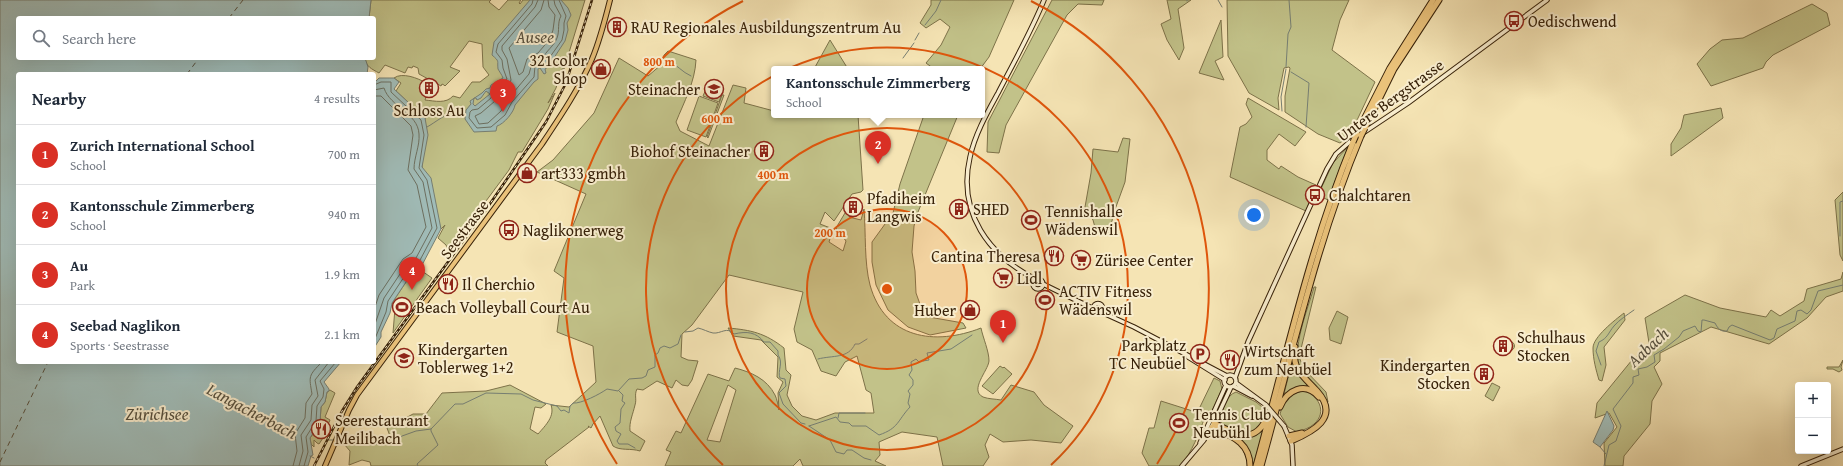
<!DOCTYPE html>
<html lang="en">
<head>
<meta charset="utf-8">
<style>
  :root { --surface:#fff; --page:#f2f2f3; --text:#1f2937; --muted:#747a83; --line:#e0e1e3; --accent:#d93025 }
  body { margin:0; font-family:"Gentium Book Plus",serif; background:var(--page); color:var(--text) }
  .controls { position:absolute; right:12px; bottom:12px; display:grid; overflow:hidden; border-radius:4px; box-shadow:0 4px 16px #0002 }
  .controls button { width:36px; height:36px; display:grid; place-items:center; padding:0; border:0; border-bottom:1px solid var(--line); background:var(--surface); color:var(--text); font:20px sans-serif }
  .you { position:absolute; left:1254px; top:215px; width:14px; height:14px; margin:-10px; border:3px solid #fff; border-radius:50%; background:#1a73e8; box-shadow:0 0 0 6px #1a73e833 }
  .badge { display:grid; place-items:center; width:26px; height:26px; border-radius:50%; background:var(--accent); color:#fff; font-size:13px; font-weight:700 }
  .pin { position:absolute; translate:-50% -33px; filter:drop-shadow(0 1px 2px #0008) }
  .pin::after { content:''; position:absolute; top:21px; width:14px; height:12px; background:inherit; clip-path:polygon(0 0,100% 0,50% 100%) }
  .popup { position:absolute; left:771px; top:66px; width:214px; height:52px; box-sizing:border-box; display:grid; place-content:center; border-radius:4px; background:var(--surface); filter:drop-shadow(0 1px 3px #0005); font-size:13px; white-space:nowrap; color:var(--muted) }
  .popup b { font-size:15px; color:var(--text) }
  .popup::after { content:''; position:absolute; left:50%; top:100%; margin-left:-8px; border:8px solid transparent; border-top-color:var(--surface) }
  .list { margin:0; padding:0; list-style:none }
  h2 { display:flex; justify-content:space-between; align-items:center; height:52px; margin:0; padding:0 16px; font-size:17px }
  h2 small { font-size:13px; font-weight:400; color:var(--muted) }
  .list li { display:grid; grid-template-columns:26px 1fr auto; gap:12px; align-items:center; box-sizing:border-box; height:60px; padding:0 16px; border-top:1px solid var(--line) }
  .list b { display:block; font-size:15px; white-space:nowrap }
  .list p { margin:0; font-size:13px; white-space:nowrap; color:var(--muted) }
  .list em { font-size:13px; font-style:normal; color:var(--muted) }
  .icon { flex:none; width:22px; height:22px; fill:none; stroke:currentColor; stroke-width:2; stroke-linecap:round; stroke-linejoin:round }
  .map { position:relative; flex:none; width:1843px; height:466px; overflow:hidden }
  .search { position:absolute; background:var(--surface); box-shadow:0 4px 16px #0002; left:16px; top:16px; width:360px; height:44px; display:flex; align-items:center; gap:10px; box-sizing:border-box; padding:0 14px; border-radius:4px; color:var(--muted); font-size:15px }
  .panel { position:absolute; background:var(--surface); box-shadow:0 4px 16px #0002; left:16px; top:72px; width:360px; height:292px; border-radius:4px }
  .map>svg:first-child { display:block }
  .green { fill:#c2c289; stroke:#7d7249; fill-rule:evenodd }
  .water { fill:#a0bcb8; stroke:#767e72; fill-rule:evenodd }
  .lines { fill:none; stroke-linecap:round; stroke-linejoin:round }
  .shore { stroke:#6c6f60; stroke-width:1 }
  .stream { stroke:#767e72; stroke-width:1 }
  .ferry { stroke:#57503e; stroke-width:1; stroke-dasharray:5 4; stroke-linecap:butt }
  .secondary-casing { stroke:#382209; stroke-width:5.5 }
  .primary-casing { stroke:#382209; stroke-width:6 }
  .motorway-casing { stroke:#382209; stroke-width:7 }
  .secondary { stroke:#f8edce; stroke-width:3.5 }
  .primary { stroke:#eac27a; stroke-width:4 }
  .motorway { stroke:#eac27a; stroke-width:5 }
  .rail-casing { stroke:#382209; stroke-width:2.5 }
  .rail { stroke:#f8edce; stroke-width:1; stroke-dasharray:3; stroke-linecap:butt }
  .secondary-bridge-casing { stroke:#382209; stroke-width:5.5; stroke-linecap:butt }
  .motorway-bridge-casing { stroke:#382209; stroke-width:7; stroke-linecap:butt }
  .secondary-bridge { stroke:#f8edce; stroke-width:3.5 }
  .motorway-bridge { stroke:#eac27a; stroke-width:5 }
  .ring { fill:none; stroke:#df560c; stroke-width:2 }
  .labels { text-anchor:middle; stroke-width:4; stroke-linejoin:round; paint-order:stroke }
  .poi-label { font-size:16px; fill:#382209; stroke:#f8edce; text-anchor:start }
  .street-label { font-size:16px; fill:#382209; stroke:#f8edce }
  .water-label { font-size:17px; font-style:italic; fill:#57503e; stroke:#f8edce }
  .centre { fill:#df560c; stroke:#f8edce; stroke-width:2 }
  .ring-label { font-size:12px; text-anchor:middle; font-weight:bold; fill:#df560c; stroke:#f8edce; stroke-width:4; stroke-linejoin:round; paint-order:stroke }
</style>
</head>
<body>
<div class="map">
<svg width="1843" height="466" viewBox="0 0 1843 466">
  <rect width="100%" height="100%" fill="#f5e4b4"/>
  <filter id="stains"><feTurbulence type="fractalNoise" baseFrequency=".005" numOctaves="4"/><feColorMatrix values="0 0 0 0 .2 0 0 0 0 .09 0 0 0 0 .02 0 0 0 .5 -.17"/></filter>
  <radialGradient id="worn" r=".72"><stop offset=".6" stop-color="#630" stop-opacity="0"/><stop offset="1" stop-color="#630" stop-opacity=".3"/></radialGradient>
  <path class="green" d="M371 0H491L489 2 499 10 508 0H521L519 3 520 4 523 0H585L564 69H562L556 88 548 103 555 93 548 109 522 152H518L509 170 449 251 446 245 438 238 445 225 441 229 421 185 425 118 396 91 401 83 394 78C402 72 418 78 426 83L427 89 429 90 425 100C435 101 446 104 453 96L460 98 472 82H480L489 75 483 67 482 44 469 41 450 67 460 71 445 86 444 85 442 84 441 86 419 74 418 68 413 66 412 68 408 67 405 73 385 65 379 73C372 69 366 67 365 58H374V18H369Z
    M931 0H1014L989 57 980 69H934L926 63 941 45 950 27 940 19 926 28 920 23 931 5Z
    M1052 0H1104L1102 5 1078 4 1067 15 1006 125 999 153 987 152 988 122Z
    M1167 0H1191L1178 9 1184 48 1179 60 1167 40 1161 24 1171 19Z
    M1227 0H1349L1340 20 1332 50 1375 82 1350 135 1340 143 1318 134 1285 112V96L1290 68 1289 67 1284 68 1278 98 1279 110 1249 93 1228 56Z
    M1812 4 1827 13 1830 25 1773 55 1766 62 1763 68 1711 86 1697 64 1710 49 1722 40 1743 38Z
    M1221 20 1223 57 1215 61 1224 80 1199 73Z
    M830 40 848 69H814Z
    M668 51 696 60C695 82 684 102 676 122L680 131 709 146 733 85 746 88 744 103 774 111V115H858L863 190 861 192 852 194 834 221 825 212 820 224 833 229 829 242 843 251 846 241 836 228 848 208 851 210 849 217 861 220 864 209C866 233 864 262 870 285 885 339 935 346 981 328 983 338 989 351 989 361 988 371 969 390 983 397 988 399 996 399 1001 400L1011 385 1034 392 1044 405 1073 426 1061 443 1031 440 1003 442 990 434 985 445 989 457 983 466H943L937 437 902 432 879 442 880 455 875 461 886 466H803L800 459 793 466H665L671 452 666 450 676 431 681 433 708 374 729 381 735 368C751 372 767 379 775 395 777 399 778 405 779 410L778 393 783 382 777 377 778 357 761 340 733 336 728 328C751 330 765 333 784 348L786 370 791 375 787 395 792 406 802 416 816 420 835 413H874L871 393 866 390 857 356 845 362 836 376 821 371 812 350 797 342 794 329 803 292 729 275 692 325 682 334 681 357 688 360 698 361 692 380 688 386 682 385 676 380 672 388 657 381 643 390 637 389C634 395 637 399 635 405 633 414 629 422 630 431L645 441 640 451C631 448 620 451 613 446L600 416 593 424 591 428 588 426 589 427 546 460 545 463 548 466H371L370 462 362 460 349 465 350 451 344 444 346 443 345 438 378 442 390 436 387 428 413 414H426L442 393 486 391 510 385 546 404 541 408 535 407 530 429 538 434C546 425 555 416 551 405L569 407 596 382 593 346 557 332 564 278 554 271 586 194 537 172 553 160 594 113 619 58 648 76 662 64 664 55ZM728 385 736 390 720 442 707 440Z
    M706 89 722 94 719 102 703 96Z
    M722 95H724L708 138 707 137Z
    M699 96 718 103 706 137 687 130Z
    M1248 98 1306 132 1295 146 1279 134 1267 150V160L1279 169 1281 166 1298 177 1316 185 1306 211 1230 177 1240 127 1246 124 1252 117 1246 104Z
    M1721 108 1723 118 1671 156V144L1681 128 1684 115Z
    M924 115H958L918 212 914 226 912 252 915 271 916 293 921 307 924 313 929 317 963 323 966 328 930 335 908 327 888 310 876 285 872 262V242L893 213 900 184Z
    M1123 138 1130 139 1125 182 1113 215 1110 233 1096 231 1093 220 1085 207 1091 173 1093 149 1118 152Z
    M1348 147 1328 200 1318 195 1333 163Z
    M1843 192V261L1840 255 1835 200Z
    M416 267 432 278 393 333 395 308 392 303Z
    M1843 272V291L1826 297 1807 318 1769 344 1711 327 1660 353V361L1654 367 1662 384 1652 401 1650 424 1624 456 1623 466H1605L1604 443 1617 427 1609 413 1595 418 1597 403 1632 360 1650 349 1645 318 1685 295 1720 308 1766 317 1771 310 1780 316 1804 301 1807 289 1841 279Z
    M1314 287H1316L1299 357 1304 369 1326 392 1328 402H1326C1320 387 1308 383 1301 371 1290 351 1308 309 1314 287Z
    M1337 311 1348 317 1341 344 1330 340 1329 328Z
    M1624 313 1625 320 1604 347 1606 365 1602 381 1599 380C1596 370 1593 359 1593 348 1593 337 1615 320 1624 313Z
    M1505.5 346a4.5 4.5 0 1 1 9 0a4.5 4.5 0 1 1-9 0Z
    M1293 358 1314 391 1292 390 1284 394Z
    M1843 360 1841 367 1842 370 1839 372 1833 369H1827V367H1839Z
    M1000 366 1003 368 1004 367 1012 374 993 394 982 386Z
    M1214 378 1220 381 1222 389 1210 415 1199 409Z
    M1492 383 1500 387 1493 401 1485 396Z
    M330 390 335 393 325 417 330 420 327 427 320 422 321 407 325 402 327 392Z
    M1303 391C1318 394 1328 412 1314 424 1310 428 1303 430 1297 432L1288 427 1280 414C1284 401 1288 394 1303 391Z
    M1236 392 1256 402 1267 411C1262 428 1254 438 1235 431 1230 429 1225 427 1221 423 1220 413 1226 395 1236 392Z
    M1161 401 1202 414 1205 417C1198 435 1193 451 1180 466H1149L1142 453 1149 428H1154Z
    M1264 428 1253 466H1251L1236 437V436L1259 433Z
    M314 433 323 438 319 444 317 443 314 440V447L311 444 310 438Z"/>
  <path class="water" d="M0 0H371L369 18H18V58H365L368 67 367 74H18V362H341L324 382 329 389V391L327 392 325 402 321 407 320 422 310 438 313 455 311 456 308 466H0Z
    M530 0H561L568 8 571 15 567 23 568 30 565 41 548 67 545 69 546 73 544 74 540 68 538 69V79L534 82 515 105C514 112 504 124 497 126L496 131 474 132 465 119 466 110 471 104 470 101 482 93 486 89 490 88 491 85 503 78C502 75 499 71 498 69 497 60 500 62 492 55L494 42ZM486 91 490 94 475 106 473 104 474 98H476L477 100 481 98Z
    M379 78H394L399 82 394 89 425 118 428 135 422 167 431 178 441 229 421 267H416L392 303 390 313 381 332V337L374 348V83Z
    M1607 411 1614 426 1613 430 1600 447 1593 442Z"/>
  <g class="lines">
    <path class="shore" d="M533 0 532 4 498 44 496 52 502 60 503 68 507 79 494 88 491 98 478 109 472 110 470 112 469 118 477 128 491 127 505 115 512 102 534 77 535 66 545 64 562 40 564 30V23L566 16 559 0
      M538 0 535 7 502 46V50L507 59 511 80 509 84 499 92 495 101 481 113 475 116 479 124 488 123 501 111 508 99 529 74 532 63 536 60 542 59C546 51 554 46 557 38 560 30 557 23 561 16L555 5 554 0
      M544 0 541 10 509 48 519 75 523 72 527 59 538 53 550 39 553 30 555 15 549 7 548 0
      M374 85 381 82H391V92L421 120 424 135 419 168 427 180 437 228 419 262 412 265 388 301 386 312 374 341
      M374 90 384 88C390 107 418 113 419 134 420 146 414 157 414 169L423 182 432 228 416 258 408 262 384 298 374 327
      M374 96H381L411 126 413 135 408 170 417 185 426 227 412 253 403 259 379 295 374 310
      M293 466 297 451 295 434 305 418 306 403 312 394C309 376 308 376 322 362
      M299 466 303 451 301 435 311 420 312 405 318 396 315 380 329 362
      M304 466 308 452 306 437 316 421 317 406 323 397 324 389 320 381 336 362"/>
    <path class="stream" d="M1218 0 1222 7
      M1187 1V0
      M925 25 936 11 941 0
      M915 40 919 33
      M903 58 914 43
      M668 60C677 65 682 72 691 76
      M1286 67 1288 34 1291 27 1289 0
      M1291 72 1309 83 1306 127
      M1282 111 1281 97 1286 69
      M461 114 465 116
      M427 127C435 123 449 110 458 113
      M1840 236V202L1843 201
      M685 332 693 331 698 328C703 329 708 332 713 333 721 334 727 326 734 334 747 331 756 332 764 342H770L778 351V355C784 363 777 371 780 378L785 379 786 386 779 393 783 404 801 423 805 424
      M818 359C833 355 848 359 855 344H859L867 339
      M923 361 929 360 927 353 951 349 972 335
      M1601 365 1596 351 1599 342C1608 338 1608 333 1614 326 1619 320 1627 315 1634 310
      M619 391 623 395 622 401 625 403 621 409 620 423 615 427 616 431 621 434 617 441 619 444H628L635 448
      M838 418 839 413H865
      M809 426 836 417 840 422 849 423 852 426H866L879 435C899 428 897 421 910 407L908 403 910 394 908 391 913 385V380L909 375 912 370 911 362 916 359 919 362
      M809 426 830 440 836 452 844 454 847 450H852L864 458 871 460
      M313 434 323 438
      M328 440H333
      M339 440 367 445 394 443 402 436 416 431 431 429 455 404H463L486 393 521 394 533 400 557 406 561 411 564 410 569 413 570 406 573 403C581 404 600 394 607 389L618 391 629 379 642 378 646 376 648 370 655 367V355L658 353 660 348 664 346 670 348 678 344 681 335
      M1600 447 1606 454
      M310 456 314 458
      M418 466 417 464 438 445 431 431V429
      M1604 466 1609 445 1616 441 1621 426 1613 409 1633 383V377L1639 375 1638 369 1647 367 1655 362 1654 355 1664 349 1679 337 1683 331 1695 326 1698 331 1701 332 1702 320H1704L1715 323C1718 329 1721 332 1727 331L1729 327 1732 325 1770 340 1774 338 1777 329 1795 321 1797 311 1801 310 1807 314 1811 310 1818 291 1843 285"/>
    <path class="ferry" d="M229 18 243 0
      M187 74 199 58
      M0 462 48 362"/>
    <g class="secondary-casing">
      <path id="secondary" d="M1363 133 1408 103 1547 0
        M1033 284a5 5 0 1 1 10 0a5 5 0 1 1-10 0Z
        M1037 280C989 256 957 213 970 157 975 134 987 113 998 93 1014 62 1031 32 1044 0
        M1043 284 1094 309
        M1093.5 308a4.5 4.5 0 1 1 9 0a4.5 4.5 0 1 1-9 0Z
        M1101 312 1134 327 1227 376
        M1188 357 1225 380
        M1224 381a6 6 0 1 1 12 0a6 6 0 1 1-12 0Z
        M1235 378 1248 342 1327 169 1336 154 1354 138
        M1236 383 1266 405
        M1233 386 1252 396
        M1284 426 1292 445 1293 466
        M1200 443 1226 385
        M1182 466 1204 440 1217 417 1231 387
        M1801 466 1843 449"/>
    </g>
    <g class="primary-casing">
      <path id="primary" d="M325 466 349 410 357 395 542 144C560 117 579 89 592 59 600 40 605 20 610 0"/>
    </g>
    <g class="motorway-casing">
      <path id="motorway" d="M1365 128 1394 69 1439 0
        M1357 133 1390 68 1433 0
        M1280 407C1287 390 1305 381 1319 397
        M1214 423C1234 434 1255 446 1267 417
        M1212 427C1231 436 1250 442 1250 466
        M1289 436 1302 433
        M1291 441C1312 432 1341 418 1317 391 1311 384 1302 377 1297 368 1294 361 1294 354 1295 347
        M1256 466C1286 357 1310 246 1353 142
        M1261 466C1292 355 1316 243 1361 136"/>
    </g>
    <use href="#secondary" class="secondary"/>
    <use href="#primary" class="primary"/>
    <use href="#motorway" class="motorway"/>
    <g class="rail-casing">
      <path id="rail" d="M314 466 342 411 357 387 485 211 546 122 566 83 592 0"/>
    </g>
    <use href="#rail" class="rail"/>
    <g class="secondary-bridge-casing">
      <path id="secondary-bridge" d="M1266 405 1284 426"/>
    </g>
    <g class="motorway-bridge-casing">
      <path id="motorway-bridge" d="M1361 136 1365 128
        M1353 142 1357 133"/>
    </g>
    <use href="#secondary-bridge" class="secondary-bridge"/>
    <use href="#motorway-bridge" class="motorway-bridge"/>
  </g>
  <circle cx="887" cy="289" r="80" fill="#df560c" fill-opacity=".12"/>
  <g class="ring">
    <circle cx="887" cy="289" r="80"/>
    <circle cx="887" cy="289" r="161"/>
    <path d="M723 465A241 241 0 1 1 1051 465"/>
    <path d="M617 464A322 322 0 0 1 743 1M1031 1A322 322 0 0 1 1157 464"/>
  </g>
  <defs>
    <g id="bus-ring" transform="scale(1)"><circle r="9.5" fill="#f8edce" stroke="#8f2418" stroke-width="1.5"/><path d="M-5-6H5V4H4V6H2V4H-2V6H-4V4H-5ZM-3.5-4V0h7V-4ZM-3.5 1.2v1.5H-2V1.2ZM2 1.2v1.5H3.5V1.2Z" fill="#8f2418"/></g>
    <g id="building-ring" transform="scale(1)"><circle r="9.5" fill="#f8edce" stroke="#8f2418" stroke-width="1.5"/><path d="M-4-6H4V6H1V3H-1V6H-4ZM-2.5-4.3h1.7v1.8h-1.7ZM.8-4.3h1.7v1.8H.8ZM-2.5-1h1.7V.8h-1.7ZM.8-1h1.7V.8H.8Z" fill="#8f2418"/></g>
    <g id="shop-ring" transform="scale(1)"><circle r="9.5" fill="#f8edce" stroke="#8f2418" stroke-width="1.5"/><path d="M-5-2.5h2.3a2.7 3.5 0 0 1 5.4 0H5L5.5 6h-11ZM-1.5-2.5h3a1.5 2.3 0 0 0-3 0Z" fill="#8f2418"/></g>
    <g id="school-ring" transform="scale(1)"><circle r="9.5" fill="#f8edce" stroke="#8f2418" stroke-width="1.5"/><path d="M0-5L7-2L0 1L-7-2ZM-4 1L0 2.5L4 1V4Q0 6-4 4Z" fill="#8f2418"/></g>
    <g id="stadium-ring" transform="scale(1)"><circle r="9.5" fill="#f8edce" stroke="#8f2418" stroke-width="1.5"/><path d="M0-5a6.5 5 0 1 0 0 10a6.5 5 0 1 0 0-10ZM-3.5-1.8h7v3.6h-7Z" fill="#8f2418"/></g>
    <g id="restaurant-ring" transform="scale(1)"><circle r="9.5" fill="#f8edce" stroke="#8f2418" stroke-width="1.5"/><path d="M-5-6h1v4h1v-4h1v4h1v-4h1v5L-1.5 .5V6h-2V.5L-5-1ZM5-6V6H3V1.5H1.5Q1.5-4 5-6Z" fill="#8f2418"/></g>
    <g id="supermarket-ring" transform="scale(1)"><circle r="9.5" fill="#f8edce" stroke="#8f2418" stroke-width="1.5"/><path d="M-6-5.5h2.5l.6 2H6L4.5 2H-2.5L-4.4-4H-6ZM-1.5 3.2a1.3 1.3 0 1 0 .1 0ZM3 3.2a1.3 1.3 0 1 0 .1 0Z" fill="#8f2418"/></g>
    <g id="parking-ring" transform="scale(1)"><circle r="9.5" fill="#f8edce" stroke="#8f2418" stroke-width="1.5"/><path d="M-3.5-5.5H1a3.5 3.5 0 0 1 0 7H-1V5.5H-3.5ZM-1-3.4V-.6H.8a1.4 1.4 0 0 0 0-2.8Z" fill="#8f2418"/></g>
  </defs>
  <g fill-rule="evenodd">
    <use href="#bus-ring" x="1514" y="21"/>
    <use href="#building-ring" x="617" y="27"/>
    <use href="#shop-ring" x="601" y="69"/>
    <use href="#building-ring" x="429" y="88"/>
    <use href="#school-ring" x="714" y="89"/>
    <use href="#building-ring" x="764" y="151"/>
    <use href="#shop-ring" x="527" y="173"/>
    <use href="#bus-ring" x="1315" y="195"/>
    <use href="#building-ring" x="853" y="207"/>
    <use href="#building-ring" x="959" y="209"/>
    <use href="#stadium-ring" x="1031" y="220"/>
    <use href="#bus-ring" x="509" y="230"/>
    <use href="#restaurant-ring" x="1054" y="256"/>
    <use href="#supermarket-ring" x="1081" y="260"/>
    <use href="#supermarket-ring" x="1003" y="278"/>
    <use href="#restaurant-ring" x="448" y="284"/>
    <use href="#stadium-ring" x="1045" y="300"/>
    <use href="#stadium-ring" x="402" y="307"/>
    <use href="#shop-ring" x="970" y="310"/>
    <use href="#building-ring" x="1503" y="346"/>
    <use href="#parking-ring" x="1200" y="354"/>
    <use href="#school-ring" x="404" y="358"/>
    <use href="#restaurant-ring" x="1230" y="360"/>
    <use href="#building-ring" x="1484" y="374"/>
    <use href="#stadium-ring" x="1179" y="423"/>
    <use href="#restaurant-ring" x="321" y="429"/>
  </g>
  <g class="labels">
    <g class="poi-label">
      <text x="1528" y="27">Oedischwend</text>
      <text x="631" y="33">RAU Regionales Ausbildungszentrum Au</text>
      <text x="587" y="66" text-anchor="end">321color<tspan x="587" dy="18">Shop</tspan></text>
      <text x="700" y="95" text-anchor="end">Steinacher</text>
      <text x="429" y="116" text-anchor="middle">Schloss Au</text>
      <text x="750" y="157" text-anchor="end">Biohof Steinacher</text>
      <text x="541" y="179">art333 gmbh</text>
      <text x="1329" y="201">Chalchtaren</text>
      <text x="867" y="204">Pfadiheim<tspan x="867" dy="18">Langwis</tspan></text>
      <text x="973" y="215">SHED</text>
      <text x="1045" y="217">Tennishalle<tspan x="1045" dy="18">Wädenswil</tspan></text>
      <text x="523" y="236">Naglikonerweg</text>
      <text x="1040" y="262" text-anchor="end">Cantina Theresa</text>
      <text x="1095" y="266">Zürisee Center</text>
      <text x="1017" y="284">Lidl</text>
      <text x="462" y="290">Il Cherchio</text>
      <text x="1059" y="297">ACTIV Fitness<tspan x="1059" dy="18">Wädenswil</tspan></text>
      <text x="416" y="313">Beach Volleyball Court Au</text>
      <text x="956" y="316" text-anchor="end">Huber</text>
      <text x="1517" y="343">Schulhaus<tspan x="1517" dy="18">Stocken</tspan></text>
      <text x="1186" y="351" text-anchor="end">Parkplatz<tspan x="1186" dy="18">TC Neubüel</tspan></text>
      <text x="418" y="355">Kindergarten<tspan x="418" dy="18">Toblerweg 1+2</tspan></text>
      <text x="1244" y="357">Wirtschaft<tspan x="1244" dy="18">zum Neubüel</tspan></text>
      <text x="1470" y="371" text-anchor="end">Kindergarten<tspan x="1470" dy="18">Stocken</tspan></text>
      <text x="1193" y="420">Tennis Club<tspan x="1193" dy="18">Neubühl</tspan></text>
      <text x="335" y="426">Seerestaurant<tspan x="335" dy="18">Meilibach</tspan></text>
    </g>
    <g class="street-label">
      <text transform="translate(1390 100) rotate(-36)" y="6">Untere Bergstrasse</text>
      <text transform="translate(464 229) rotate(-53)" y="6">Seestrasse</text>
    </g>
    <g class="water-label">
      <text x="535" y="43">Ausee</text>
      <text transform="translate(1648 347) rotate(-43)" y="6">Aabach</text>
      <text transform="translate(252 411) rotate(28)" y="6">Langacherbach</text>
      <text x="157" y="420">Zürichsee</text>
    </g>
  </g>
  <circle cx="887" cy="289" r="6" class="centre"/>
  <g class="ring-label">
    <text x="659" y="66">800 m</text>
    <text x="717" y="123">600 m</text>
    <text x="773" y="179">400 m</text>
    <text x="830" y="237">200 m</text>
  </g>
  <rect width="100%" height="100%" filter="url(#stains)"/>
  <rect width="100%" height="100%" fill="url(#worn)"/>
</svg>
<div class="controls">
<button>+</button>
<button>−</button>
</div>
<div class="you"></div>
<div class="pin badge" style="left:1003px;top:343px">1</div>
<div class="pin badge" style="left:878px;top:164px">2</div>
<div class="popup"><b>Kantonsschule Zimmerberg</b>School</div>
<div class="pin badge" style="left:503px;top:112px">3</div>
<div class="pin badge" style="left:412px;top:290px">4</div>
<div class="search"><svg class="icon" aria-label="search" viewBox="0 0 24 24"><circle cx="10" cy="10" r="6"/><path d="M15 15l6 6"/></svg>Search here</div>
<section class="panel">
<h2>Nearby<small>4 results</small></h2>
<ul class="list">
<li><span class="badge">1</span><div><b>Zurich International School</b><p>School</p></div><em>700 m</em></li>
<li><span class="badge">2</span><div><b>Kantonsschule Zimmerberg</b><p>School</p></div><em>940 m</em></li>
<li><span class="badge">3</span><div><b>Au</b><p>Park</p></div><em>1.9 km</em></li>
<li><span class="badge">4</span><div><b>Seebad Naglikon</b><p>Sports · Seestrasse</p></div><em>2.1 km</em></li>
</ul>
</section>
</div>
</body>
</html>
